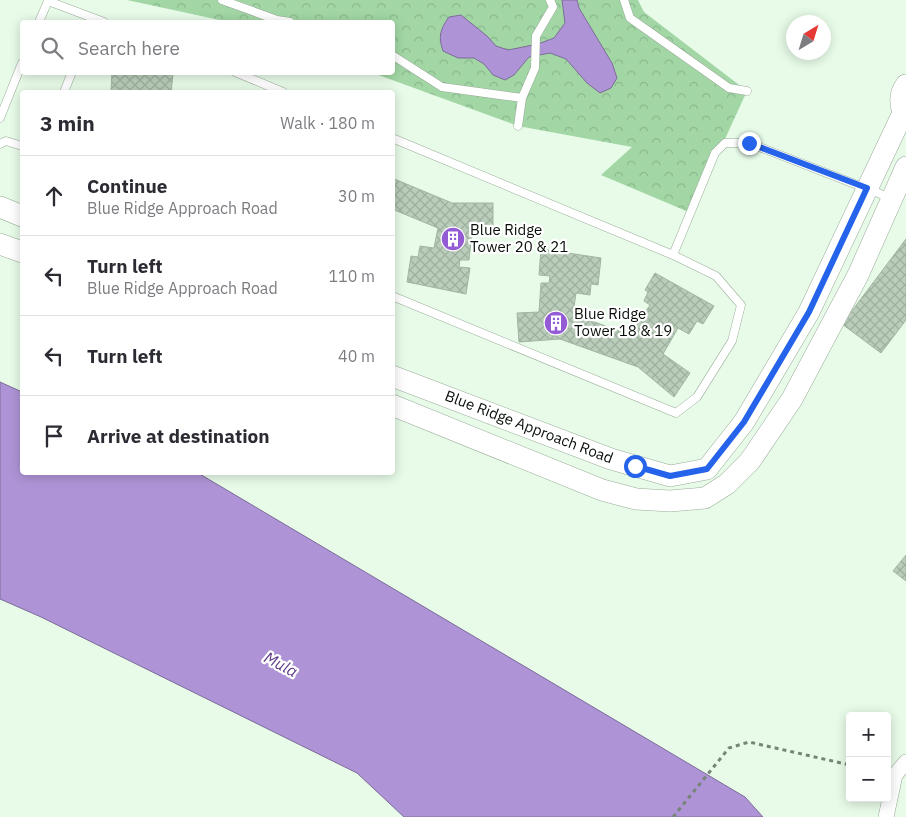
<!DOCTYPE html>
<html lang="en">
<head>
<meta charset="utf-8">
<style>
  :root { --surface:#fff; --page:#f7f7f7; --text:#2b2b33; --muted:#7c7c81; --line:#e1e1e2 }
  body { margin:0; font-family:"IBM Plex Sans",sans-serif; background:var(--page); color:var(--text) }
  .controls { position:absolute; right:15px; bottom:15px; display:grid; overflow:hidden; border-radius:5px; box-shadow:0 2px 12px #0003 }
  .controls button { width:45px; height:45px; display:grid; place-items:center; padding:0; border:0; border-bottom:1px solid var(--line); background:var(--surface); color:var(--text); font:25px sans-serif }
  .compass { position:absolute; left:786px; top:15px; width:45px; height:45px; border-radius:50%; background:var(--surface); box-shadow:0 2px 12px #0003; rotate:38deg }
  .stop { position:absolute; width:15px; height:15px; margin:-11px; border:4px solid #2563eb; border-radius:50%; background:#fff }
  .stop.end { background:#2563eb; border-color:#fff; box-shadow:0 1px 5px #0008 }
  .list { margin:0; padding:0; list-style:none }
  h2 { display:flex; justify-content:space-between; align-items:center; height:65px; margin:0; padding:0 20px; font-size:21px }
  h2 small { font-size:16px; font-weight:400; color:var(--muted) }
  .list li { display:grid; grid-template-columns:32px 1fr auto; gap:15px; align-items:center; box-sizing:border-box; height:80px; padding:0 20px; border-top:1px solid var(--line) }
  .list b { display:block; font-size:19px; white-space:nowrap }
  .list p { margin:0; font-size:16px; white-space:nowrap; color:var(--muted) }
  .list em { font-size:16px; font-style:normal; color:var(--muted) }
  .icon { flex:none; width:28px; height:28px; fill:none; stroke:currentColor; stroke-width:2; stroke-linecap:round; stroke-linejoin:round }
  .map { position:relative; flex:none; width:906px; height:817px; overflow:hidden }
  .search { position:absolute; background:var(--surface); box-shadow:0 2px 12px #0003; left:20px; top:20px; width:375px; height:55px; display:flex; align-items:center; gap:12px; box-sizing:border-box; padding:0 18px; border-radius:5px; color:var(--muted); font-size:19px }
  .panel { position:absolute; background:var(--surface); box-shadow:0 2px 12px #0003; left:20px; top:90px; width:375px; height:385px; border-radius:5px }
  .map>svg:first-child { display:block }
  .park { fill:url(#park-crowns) }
  .water { fill:#ae94d6; stroke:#7c6c98 }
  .building { fill:url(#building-cross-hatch); stroke:#a2b5a3 }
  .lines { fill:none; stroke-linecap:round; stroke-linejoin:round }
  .lane-casing { stroke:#9aac9a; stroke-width:9 }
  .street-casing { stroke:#9aac9a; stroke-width:16 }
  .secondary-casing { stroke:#9aac9a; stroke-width:22 }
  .path { stroke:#778478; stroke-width:3; stroke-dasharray:4 4; stroke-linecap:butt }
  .lane { stroke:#fff; stroke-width:8 }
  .street { stroke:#fff; stroke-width:15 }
  .secondary { stroke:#fff; stroke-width:21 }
  .route { stroke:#2563eb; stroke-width:6 }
  .labels { text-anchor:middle; stroke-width:4.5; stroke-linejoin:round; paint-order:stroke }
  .poi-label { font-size:15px; fill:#080f09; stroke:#fff; text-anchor:start }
  .street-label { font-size:15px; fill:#080f09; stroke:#fff }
  .water-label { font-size:16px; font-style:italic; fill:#5f3b8a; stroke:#fff }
</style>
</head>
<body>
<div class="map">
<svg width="906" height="817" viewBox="0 0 906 817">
  <defs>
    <pattern id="park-crowns" width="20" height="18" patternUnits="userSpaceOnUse" patternTransform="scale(1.25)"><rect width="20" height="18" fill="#a2d7a5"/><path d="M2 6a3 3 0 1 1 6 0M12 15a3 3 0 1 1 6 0" fill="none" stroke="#8ab78d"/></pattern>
    <pattern id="building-cross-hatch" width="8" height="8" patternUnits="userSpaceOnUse" patternTransform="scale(1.25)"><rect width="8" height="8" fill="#bacdba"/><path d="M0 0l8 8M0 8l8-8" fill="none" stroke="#9eaf9f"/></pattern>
  </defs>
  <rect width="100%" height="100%" fill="#e7fbe8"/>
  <path class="park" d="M127 0H638L644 12 747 91 691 213 601 175 632 147 518 126 373 73 392 72V22H229Z"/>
  <path class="water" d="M562 0H577L579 8 612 63 617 78 611 88 600 93 587 83 566 59 550 53 529 57 514 75 505 80 493 75 484 64 474 58H458L443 51C438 37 440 29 449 17L461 15 487 36 496 46 508 50 538 44 554 38 565 23Z
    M0 382 22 392V472L198 473 745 797 763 817H404L357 773 41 617 0 599Z"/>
  <path class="building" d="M112 72 173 74 171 92H122L111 91Z
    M392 178 452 203H493V232H472L469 260H460L459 267 470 268 466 294 407 282 411 256 418 257 420 246 434 248 438 228 392 209Z
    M906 239V320L881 353 842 324Z
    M541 249 601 258 598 285 591 284 590 295 576 293 573 314 630 335 650 305 644 301 648 292 645 290 655 273 714 306 703 324 697 321 689 334 678 328 663 354 690 373 674 397 638 367 560 339 519 342 517 313 539 312 541 283H549L550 276 539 275Z
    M906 555V581L893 571Z"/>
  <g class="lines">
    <g class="lane-casing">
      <path id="lane" d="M222 0 277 20 290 22
        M624 0 630 18 729 88 747 91
        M39 22 48 1 104 22
        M392 55 442 87 522 98 518 126
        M235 72 283 92
        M64 92 72 72
        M522 98 535 68 536 36 553 7 550 0
        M0 118 22 63
        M392 138 673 255 716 276 741 305 732 341 697 397 676 413 392 296
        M0 144 6 141 22 146
        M673 255 715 153 725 143H749L891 198"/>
    </g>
    <g class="street-casing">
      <path id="street" d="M886 817 895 775 906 762"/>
    </g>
    <g class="secondary-casing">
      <path id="secondary" d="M906 85C899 94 899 107 906 116
        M0 207 22 216
        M0 244 22 252
        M392 376 611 459 670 476 707 469 744 422 809 312 903 113
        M392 405 602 490 636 499 670 501 705 498 727 484 750 461 792 399 858 275 906 167"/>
    </g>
    <path class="path" d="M673 817 729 748 749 742 850 765"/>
    <use href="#lane" class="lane"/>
    <use href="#street" class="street"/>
    <use href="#secondary" class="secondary"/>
  </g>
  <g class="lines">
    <path class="route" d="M635 466 670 476 707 469 744 422 809 312 867 188 749 143"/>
  </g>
  <defs>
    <g id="building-disc" transform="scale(1.25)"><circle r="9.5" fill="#935cd4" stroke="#fff"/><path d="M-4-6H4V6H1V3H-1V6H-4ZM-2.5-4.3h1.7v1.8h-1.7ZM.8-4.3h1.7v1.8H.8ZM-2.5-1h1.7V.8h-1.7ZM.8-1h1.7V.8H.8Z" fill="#fff"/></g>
  </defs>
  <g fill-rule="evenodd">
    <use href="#building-disc" x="453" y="239"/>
    <use href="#building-disc" x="556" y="323"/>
  </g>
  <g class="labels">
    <g class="poi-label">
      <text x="470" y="235">Blue Ridge<tspan x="470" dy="17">Tower 20 &amp; 21</tspan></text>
      <text x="574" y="319">Blue Ridge<tspan x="574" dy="17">Tower 18 &amp; 19</tspan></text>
    </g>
    <g class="street-label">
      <text transform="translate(529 427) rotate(21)" y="5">Blue Ridge Approach Road</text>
    </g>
    <g class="water-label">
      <text transform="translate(281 664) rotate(28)" y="6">Mula</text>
    </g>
  </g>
</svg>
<div class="controls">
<button>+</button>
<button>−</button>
</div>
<svg class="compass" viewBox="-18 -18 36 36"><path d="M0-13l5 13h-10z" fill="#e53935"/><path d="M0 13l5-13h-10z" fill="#7c7c81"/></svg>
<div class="stop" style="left:635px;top:466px"></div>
<div class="stop end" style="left:749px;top:143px"></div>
<div class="search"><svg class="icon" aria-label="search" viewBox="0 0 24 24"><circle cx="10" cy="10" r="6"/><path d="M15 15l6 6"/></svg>Search here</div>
<section class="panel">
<h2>3 min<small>Walk · 180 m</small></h2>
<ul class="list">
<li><svg class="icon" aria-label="ahead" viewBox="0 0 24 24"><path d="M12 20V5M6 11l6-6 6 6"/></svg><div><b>Continue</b><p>Blue Ridge Approach Road</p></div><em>30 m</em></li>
<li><svg class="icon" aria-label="left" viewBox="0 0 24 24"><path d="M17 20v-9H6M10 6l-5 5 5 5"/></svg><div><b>Turn left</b><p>Blue Ridge Approach Road</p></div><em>110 m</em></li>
<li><svg class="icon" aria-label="left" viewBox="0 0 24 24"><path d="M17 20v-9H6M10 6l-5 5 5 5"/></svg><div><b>Turn left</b></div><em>40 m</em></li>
<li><svg class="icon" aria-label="arrive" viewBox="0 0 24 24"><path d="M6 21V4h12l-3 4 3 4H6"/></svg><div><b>Arrive at destination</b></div></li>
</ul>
</section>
</div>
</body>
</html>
